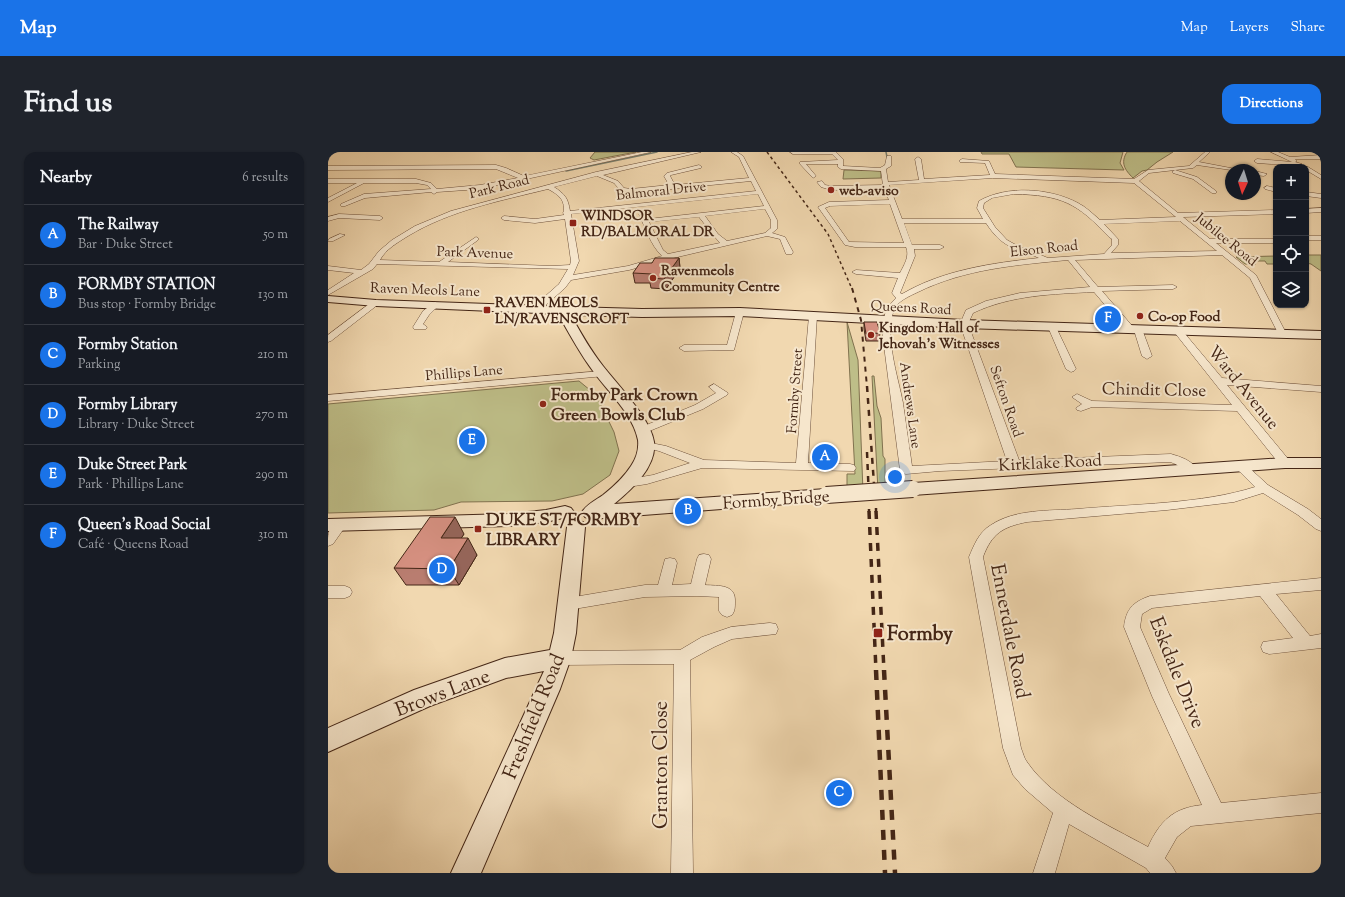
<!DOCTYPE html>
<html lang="en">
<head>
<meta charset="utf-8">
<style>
  :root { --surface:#171b24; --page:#20242c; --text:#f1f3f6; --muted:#9ea1a6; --line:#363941; --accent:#1a73e8 }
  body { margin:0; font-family:"Sorts Mill Goudy",serif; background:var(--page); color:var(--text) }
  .controls { position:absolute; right:12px; top:12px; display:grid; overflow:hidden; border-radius:8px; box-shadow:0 1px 3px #0004 }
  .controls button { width:36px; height:36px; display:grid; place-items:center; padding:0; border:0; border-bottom:1px solid var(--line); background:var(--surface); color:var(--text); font:20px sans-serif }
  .compass { position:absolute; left:897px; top:12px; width:36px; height:36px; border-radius:50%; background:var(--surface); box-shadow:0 1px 3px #0004; rotate:184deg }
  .you { position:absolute; left:567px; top:325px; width:14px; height:14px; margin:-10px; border:3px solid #fff; border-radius:50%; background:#1a73e8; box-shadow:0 0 0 6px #1a73e833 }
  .badge { display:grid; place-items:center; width:26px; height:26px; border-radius:50%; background:var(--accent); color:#fff; font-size:13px; font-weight:700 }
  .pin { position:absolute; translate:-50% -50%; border:2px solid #fff; box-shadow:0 1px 4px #0006 }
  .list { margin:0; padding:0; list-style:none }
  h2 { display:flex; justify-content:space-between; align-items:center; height:52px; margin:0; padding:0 16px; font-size:17px }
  h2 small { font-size:13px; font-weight:400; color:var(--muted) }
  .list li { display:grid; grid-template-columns:26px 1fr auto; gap:12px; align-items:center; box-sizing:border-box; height:60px; padding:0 16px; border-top:1px solid var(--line) }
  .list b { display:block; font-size:15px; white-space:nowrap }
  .list p { margin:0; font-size:13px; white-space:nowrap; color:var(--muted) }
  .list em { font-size:13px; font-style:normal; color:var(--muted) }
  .icon { flex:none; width:22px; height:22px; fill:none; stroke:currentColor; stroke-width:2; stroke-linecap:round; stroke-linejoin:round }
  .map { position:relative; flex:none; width:993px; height:721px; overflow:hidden; border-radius:12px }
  header { display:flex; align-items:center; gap:24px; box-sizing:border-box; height:56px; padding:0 20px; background:var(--accent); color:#fff }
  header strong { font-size:19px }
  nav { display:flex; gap:22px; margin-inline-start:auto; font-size:14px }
  .intro { display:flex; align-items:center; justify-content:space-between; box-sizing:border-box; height:96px; padding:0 24px }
  h1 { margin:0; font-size:28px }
  .button { padding:10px 18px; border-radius:12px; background:var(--accent); color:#fff; font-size:14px; font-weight:700 }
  main { display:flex; gap:24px; padding:0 24px }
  aside { flex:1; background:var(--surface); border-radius:12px; box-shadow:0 1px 3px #0004 }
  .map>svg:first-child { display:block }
  .green { fill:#bebe88; stroke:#81724f }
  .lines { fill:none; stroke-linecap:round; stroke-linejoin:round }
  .stream { stroke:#787f6f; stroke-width:1.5 }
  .street-casing { stroke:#6f523c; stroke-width:1 }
  .secondary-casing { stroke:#442616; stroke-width:2 }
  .street { fill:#f6e6cc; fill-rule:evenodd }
  .secondary { fill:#f6e6cc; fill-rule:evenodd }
  .rail-far4 { stroke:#442616; stroke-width:1.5; stroke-dasharray:3 3; stroke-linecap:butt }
  .rail-far3 { stroke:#442616; stroke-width:2; stroke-dasharray:5 5; stroke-linecap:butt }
  .rail-far2 { stroke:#442616; stroke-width:2.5; stroke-dasharray:6 6; stroke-linecap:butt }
  .rail-far1 { stroke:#442616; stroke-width:3.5; stroke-dasharray:8 8; stroke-linecap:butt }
  .rail { stroke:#442616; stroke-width:4.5; stroke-dasharray:10 10; stroke-linecap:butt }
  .secondary-bridge-casing { stroke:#442616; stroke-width:18; stroke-linecap:butt }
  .secondary-bridge { stroke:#f6e6cc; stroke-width:16 }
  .wall { fill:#b97d70; stroke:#442616 }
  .shaded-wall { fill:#96665b; stroke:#442616 }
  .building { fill:#d79182; stroke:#442616 }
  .poi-dot { fill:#8f2418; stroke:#f6e6cc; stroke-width:1.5 }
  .labels { text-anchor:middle; stroke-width:4; stroke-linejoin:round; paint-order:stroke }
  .far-street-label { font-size:14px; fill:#442616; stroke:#f6e6cc }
  .far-poi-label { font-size:14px; font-weight:bold; fill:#442616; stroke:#f6e6cc; text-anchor:start }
  .street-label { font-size:17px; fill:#442616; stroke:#f6e6cc }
  .poi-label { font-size:17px; font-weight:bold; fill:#442616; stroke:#f6e6cc; text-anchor:start }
  .near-street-label { font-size:20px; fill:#442616; stroke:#f6e6cc }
  .near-poi-label { font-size:20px; font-weight:bold; fill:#442616; stroke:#f6e6cc; text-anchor:start }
</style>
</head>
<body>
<header>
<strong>Map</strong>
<nav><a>Map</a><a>Layers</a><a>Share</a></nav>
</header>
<div class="intro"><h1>Find us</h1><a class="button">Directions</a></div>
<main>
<aside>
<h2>Nearby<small>6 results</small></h2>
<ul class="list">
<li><span class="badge">A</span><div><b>The Railway</b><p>Bar · Duke Street</p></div><em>50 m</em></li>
<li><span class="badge">B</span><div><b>FORMBY STATION</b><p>Bus stop · Formby Bridge</p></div><em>130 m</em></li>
<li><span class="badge">C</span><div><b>Formby Station</b><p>Parking</p></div><em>210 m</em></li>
<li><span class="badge">D</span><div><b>Formby Library</b><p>Library · Duke Street</p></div><em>270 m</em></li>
<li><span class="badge">E</span><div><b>Duke Street Park</b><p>Park · Phillips Lane</p></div><em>290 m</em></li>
<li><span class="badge">F</span><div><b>Queen's Road Social</b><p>Café · Queens Road</p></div><em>310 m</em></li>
</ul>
</aside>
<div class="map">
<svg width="993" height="721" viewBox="0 0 993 721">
  <rect width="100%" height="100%" fill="#f1d8b0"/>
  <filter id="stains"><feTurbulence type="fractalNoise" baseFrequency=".005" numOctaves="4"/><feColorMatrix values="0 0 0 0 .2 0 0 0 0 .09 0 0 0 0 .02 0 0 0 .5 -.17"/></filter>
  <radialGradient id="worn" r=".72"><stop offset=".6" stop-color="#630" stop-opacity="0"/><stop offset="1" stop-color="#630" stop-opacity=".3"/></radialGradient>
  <path class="green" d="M267 0H308L266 8 262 6Z
    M653 0H795L792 11 796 18 688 15 681 2H654Z
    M799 0H845L829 10 819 18 814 19 805 26C797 18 792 11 799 0Z
    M516 18 553 19V26L515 27Z
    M978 103H993V119L983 112 978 111Z
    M948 104V112H939L937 109H925L928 112H917L908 105Z
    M519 170 530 208 535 340 519 342V322H527Z
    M544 224H546L549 254 553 266 555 304 557 307V339H550Z
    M251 229 268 243 286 280 291 299 282 323 255 342 224 349 133 350 106 358 0 361V252Z"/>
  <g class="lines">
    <path class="stream" d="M558 0 559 5
      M238 19 329 0"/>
    <g class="street-casing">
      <path id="street" d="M314 0H323L152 37 109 40 106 42 103 40 37 46 17 54H13V52L36 42 103 37 99 33 88 31H36L0 50V46L29 31H0V27H88L103 31 109 37 152 33 190 26 168 17 0 18V14L168 13 178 16 196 24Z
        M364 0H373L275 23 290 29 296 36 303 37 341 33 336 24 339 21 371 13 374 15 373 16 343 23 342 24 347 33 421 26 411 5 403 0H409L415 4 449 68V77L444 81 457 85 465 100 464 102H458L452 87 439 84 341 107 301 118 243 128 237 136 211 159H205L204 157 205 155 231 132 240 117 49 112 45 117 0 143V138L26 121 0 118V114L33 118 41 112 51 99 64 88 87 74 123 59 268 20ZM269 24 286 31 292 38 303 41 423 29 428 39 242 59C240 46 237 42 226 35ZM220 37C229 42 236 46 236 57 236 63 234 58 236 63L207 67 176 64 173 66 176 68 207 71 237 67 243 109 242 113 224 114 120 110 150 88V86L148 85 111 110 52 108C58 97 69 91 80 84 123 58 172 49 220 37ZM430 42 436 54 320 67 316 61H312L311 62C317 75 323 94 334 104L300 114 245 123 251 109 243 62ZM437 57 443 68V76L437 81 399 89 390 82 377 64ZM371 65 386 84 392 91 340 102 335 98 321 70Z
        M462 0H508L515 7V14L552 16 557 13 559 4H563V14L558 17 560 30 591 28 587 7 590 5 593 7 596 27 662 23 657 11 632 10 631 9 634 7 661 9 667 22 806 27 820 18 861 14 877 0H882L871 10 913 18H903L869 13 865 16 847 18 869 25 888 39V41H884L865 27 845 21 844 20 847 18 821 21 811 29 850 61 948 58V62L855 65 882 87H948V91H888L928 123 958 181 957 183H951L922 126 894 103 747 108 770 135 845 133 849 135 845 137 774 139 806 176 810 174 814 177 824 204 819 207 814 204 806 178 802 180 799 179 766 140C725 142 683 143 645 161L640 172 691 308 843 302C853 305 863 308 869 317L867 320C858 322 851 312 842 310L612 319 578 322 574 321 572 318 554 178 558 157 568 146 564 141 570 126 528 122 524 120 528 118 572 121C576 113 582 104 578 95H527L517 93 490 55 501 50 561 48 556 37 503 38 493 35 489 30 494 29 497 33 503 34 555 33 553 19 513 17 510 15V12H478L488 24 485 26 472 12V10L510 8 504 2H465ZM665 26 806 31 848 65 772 68C765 62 758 55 750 51 722 36 679 33 651 49L649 56 655 67H574L561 33ZM686 42C734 43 749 51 781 85L784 87V93L776 102 720 106 688 93 679 88 667 75 655 56 656 51 664 46ZM562 52 576 91 521 90 497 56 502 54ZM852 69 889 99 783 101 790 93V87L776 72ZM576 71H658C675 97 686 95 711 106 664 111 615 118 574 142L572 141 587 104 586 97H612L616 95 612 93H584ZM740 108 762 135 692 141 658 149 638 158 632 172 679 309 584 314C581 293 578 272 575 251 570 225 556 183 566 158 569 149 582 144 590 140 637 117 688 113 740 108Z
        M943 0H950L962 5 993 3V7H967L969 9 967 10 974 12 971 14 929 11 926 9 929 7 964 10Z
        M976 15H980L993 23V27L978 18V15Z
        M927 19 939 22 936 24 927 23Z
        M939 34 948 36V40L937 37 936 36Z
        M978 40 993 42V46L978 44Z
        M993 56V60L978 61V57Z
        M11 62 52 64 55 66 52 68 11 66 0 69V65Z
        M12 82 17 83 5 89H0L1 87Z
        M978 84H993V88H978Z
        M45 149H51L52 151 3 189 0 190V183Z
        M107 150 111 153 101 163 95 172 99 175 98 177H86L85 175 95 159Z
        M412 157 416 160 406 198 356 199 351 196 356 193H399L408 160Z
        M485 161 489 164 480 311 522 312 526 313 528 316 526 319 374 316 319 332 300 335 296 334 294 331 296 328 325 323 362 311 331 299 314 295 312 293 314 291 318 290 338 294 376 308 468 311 481 164Z
        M724 172 728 175 748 217 746 219 743 220 738 217 720 175Z
        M850 176 853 177 894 226 993 234V240L899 233 961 308 963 311 961 314H953L909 259 764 255 753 259 749 258 748 256 754 252 744 245 749 242 764 249 904 253 847 181 846 179 847 177Z
        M274 219 279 222 277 224 0 249V243Z
        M386 232 400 241 399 243 375 257 319 280H311L309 278 311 276 367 253 388 241 381 235Z
        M912 310 916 311 940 333 980 357 993 367V379L988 377 970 363 935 341 906 350 839 358 699 370C675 375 664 381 655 405L693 596C695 601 696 606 699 610 726 649 780 673 820 695 832 669 845 656 874 653L824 544 796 475C798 457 805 450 822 444L993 426V438L948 442 982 484 993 482V496L941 502 935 500 933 495 935 490 965 486 932 444 824 456 814 462 812 475 841 542 893 651 993 641V661L863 674 849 685 837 706 844 714 848 721H822L818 716 741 672 727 721H705L725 661 697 637 685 623 675 596 641 405C646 393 651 380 663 373 687 357 721 359 749 357 805 352 874 352 927 335L906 314 908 311Z
        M12 367 17 369 19 372 5 392 0 394C0 383 0 371 12 367Z
        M376 402 381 403 383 407 377 433C391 434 408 432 407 450 407 455 407 459 404 463L399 465 394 463 391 459V445L369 444 317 445 240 458 235 456 232 452 235 448 240 446 317 433H330L337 407 342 406 347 407 349 411 344 433 363 432 369 407 371 403Z
        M0 434H17L22 436 24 440 22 444 17 446H0Z
        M442 471 448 472 450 477 448 482 404 487 386 495 362 508 365 721H343L346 512 232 513 226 511 224 506 226 501 232 499 352 498 374 485 403 475Z"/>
    </g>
    <g class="secondary-casing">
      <path id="secondary" d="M0 144 48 148 242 155 314 157 412 156 636 168 993 179V187L636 176 412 164 314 165 247 163 245 167C254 183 263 199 275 214 289 232 323 267 326 290 329 315 303 338 286 352L498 337 504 339 507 343 504 347 498 349 263 367 257 365 254 360C259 352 268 348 275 343 285 335 296 325 303 314 308 307 311 297 310 288 305 262 280 240 265 219 253 203 243 185 233 167L235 162 48 154 0 150Z
        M957 306H993V316H957L585 343 579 341 576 337 579 333 585 331Z
        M237 354 243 356 246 360 243 364 218 370 181 374 0 379V367L181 362 218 358Z
        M248 369 255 370 257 375 248 481 243 506 232 537 153 721H123L216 519 178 526 102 554 0 600V576L86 538 177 506 222 498 226 481 239 375 241 370Z"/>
    </g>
    <use href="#street" class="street"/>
    <use href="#secondary" class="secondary"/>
    <path class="rail-far4" d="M439 0 500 82 524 137"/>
    <path class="rail-far3" d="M524 136 533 168 539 235"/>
    <path class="rail-far2" d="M539 234 547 346
      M539 300 541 347
      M548 356V360
      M541 357V360"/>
    <path class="rail-far1" d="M541 359 548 519
      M548 359 556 519"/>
    <path class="rail" d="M548 518 557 721
      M556 518 567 721"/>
    <g class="secondary-bridge-casing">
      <path id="secondary-bridge" d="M498 343 585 337"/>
    </g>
    <use href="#secondary-bridge" class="secondary-bridge"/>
  </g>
  <path class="wall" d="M351 106 352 116 338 137 323 136 322 131H307L305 121 324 111Z
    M536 170 552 181 551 189H538L536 177Z
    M136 382 133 386 149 403 131 433H78L66 416Z"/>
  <path class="shaded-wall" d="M351 106 352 116 338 137 336 127Z
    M127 365 136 382 123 402 113 386Z
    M140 386 149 403 131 433 121 417Z"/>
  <path class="building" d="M327 106H351L336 127 321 126 324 122 305 121 312 111H324Z
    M536 170H549L552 181 538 182Z
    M102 365H127L113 386H140L121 417 66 416Z"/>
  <g class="poi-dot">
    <circle cx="503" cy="38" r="4"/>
    <rect x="241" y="67" width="8" height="8" rx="2"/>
    <circle cx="325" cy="126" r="4"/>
    <rect x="155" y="154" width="8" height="8" rx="2"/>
    <circle cx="812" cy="164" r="4"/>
    <circle cx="543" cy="183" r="4"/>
    <circle cx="215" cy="252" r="4"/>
    <rect x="146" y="373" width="8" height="8" rx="2"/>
    <rect x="545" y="476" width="10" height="10" rx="2"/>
  </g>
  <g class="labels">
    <g class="far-street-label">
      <text transform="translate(171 34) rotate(-14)" y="5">Park Road</text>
      <text transform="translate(333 38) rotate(-6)" y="5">Balmoral Drive</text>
      <text transform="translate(899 87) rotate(39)" y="5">Jubilee Road</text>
      <text transform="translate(716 96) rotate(-6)" y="5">Elson Road</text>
      <text transform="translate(147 100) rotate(2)" y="5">Park Avenue</text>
      <text transform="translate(97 137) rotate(2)" y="5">Raven Meols Lane</text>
      <text transform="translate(583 155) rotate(3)" y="5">Queens Road</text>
      <text transform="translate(136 220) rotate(-5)" y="5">Phillips Lane</text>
      <text transform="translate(466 239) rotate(-86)" y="5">Formby Street</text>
      <text transform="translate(679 249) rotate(71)" y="5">Sefton Road</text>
      <text transform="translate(583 253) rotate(82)" y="5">Andrews Lane</text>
    </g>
    <g class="far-poi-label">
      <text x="511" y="43">web-aviso</text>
      <text x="253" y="68">WINDSOR<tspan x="253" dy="16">RD/BALMORAL DR</tspan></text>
      <text x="333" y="123">Ravenmeols<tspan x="333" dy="16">Community Centre</tspan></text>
      <text x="167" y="155">RAVEN MEOLS<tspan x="167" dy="16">LN/RAVENSCROFT</tspan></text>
      <text x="820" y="169">Co-op Food</text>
      <text x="551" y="180">Kingdom Hall of<tspan x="551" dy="16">Jehovah's Witnesses</tspan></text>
    </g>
    <g class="street-label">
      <text transform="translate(916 235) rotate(51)" y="6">Ward Avenue</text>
      <text transform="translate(826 237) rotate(1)" y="6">Chindit Close</text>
      <text transform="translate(722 310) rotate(-3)" y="6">Kirklake Road</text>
      <text transform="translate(448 347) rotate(-4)" y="6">Formby Bridge</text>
    </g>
    <g class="poi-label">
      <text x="223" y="248">Formby Park Crown<tspan x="223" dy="20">Green Bowls Club</tspan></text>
      <text x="158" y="373">DUKE ST/FORMBY<tspan x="158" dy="20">LIBRARY</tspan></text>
    </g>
    <g class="near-street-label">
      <text transform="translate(683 479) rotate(79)" y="7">Ennerdale Road</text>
      <text transform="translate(850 520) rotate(68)" y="7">Eskdale Drive</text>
      <text transform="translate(114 540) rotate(-21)" y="7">Brows Lane</text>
      <text transform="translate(205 564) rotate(-68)" y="7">Freshfield Road</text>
      <text transform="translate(332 613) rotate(-90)" y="7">Granton Close</text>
    </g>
    <g class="near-poi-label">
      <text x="559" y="488">Formby</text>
    </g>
  </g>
  <rect width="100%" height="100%" filter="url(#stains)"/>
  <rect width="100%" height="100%" fill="url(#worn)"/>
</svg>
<div class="controls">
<button>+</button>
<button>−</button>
<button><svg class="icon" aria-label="locate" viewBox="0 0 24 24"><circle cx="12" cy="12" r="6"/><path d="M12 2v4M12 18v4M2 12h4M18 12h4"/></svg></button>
<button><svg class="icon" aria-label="layers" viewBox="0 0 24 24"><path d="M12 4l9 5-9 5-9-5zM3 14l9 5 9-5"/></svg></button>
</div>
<svg class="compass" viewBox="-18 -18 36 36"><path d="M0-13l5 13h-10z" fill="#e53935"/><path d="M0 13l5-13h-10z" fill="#9ea1a6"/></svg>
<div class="you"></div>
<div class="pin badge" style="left:497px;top:305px">A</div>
<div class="pin badge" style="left:360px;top:359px">B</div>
<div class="pin badge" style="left:511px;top:641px">C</div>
<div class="pin badge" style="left:114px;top:418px">D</div>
<div class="pin badge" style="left:144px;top:289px">E</div>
<div class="pin badge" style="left:780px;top:167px">F</div>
</div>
</main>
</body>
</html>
